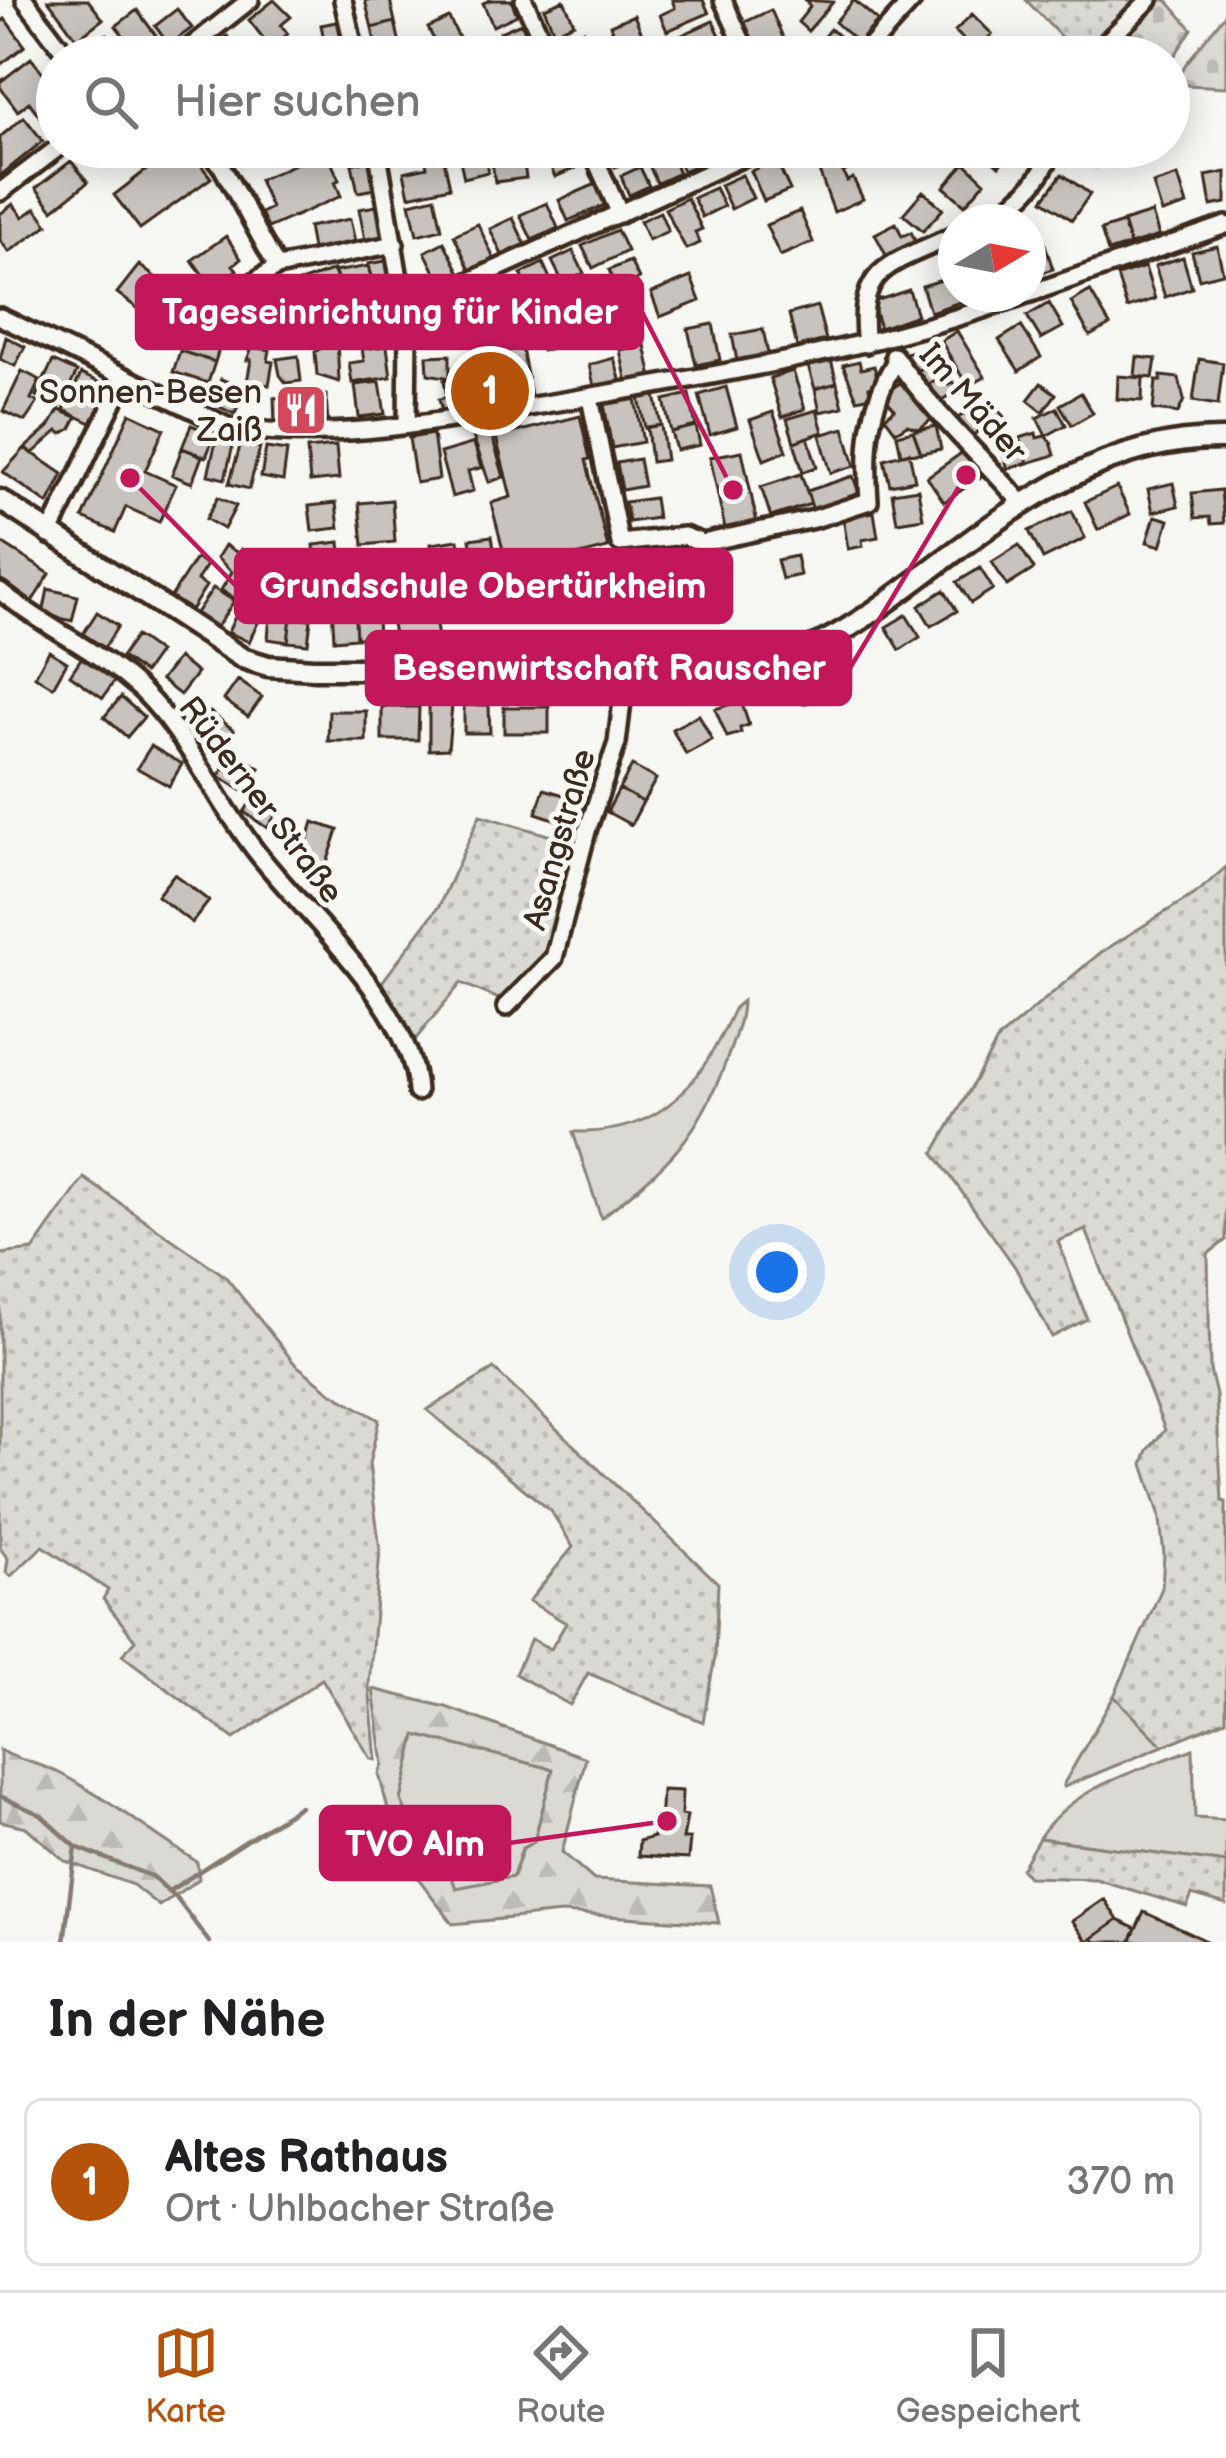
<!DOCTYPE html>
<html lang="de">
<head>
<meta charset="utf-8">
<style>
  :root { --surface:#fff; --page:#f6f6f6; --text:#202124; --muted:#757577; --line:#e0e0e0; --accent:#b45309 }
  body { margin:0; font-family:"Balsamiq Sans",sans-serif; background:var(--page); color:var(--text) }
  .compass { position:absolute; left:938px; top:204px; width:108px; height:108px; border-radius:50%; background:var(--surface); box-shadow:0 6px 30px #0003; rotate:80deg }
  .you { position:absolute; left:777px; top:1272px; width:42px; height:42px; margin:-30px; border:9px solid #fff; border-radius:50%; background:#1a73e8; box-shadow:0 0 0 18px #1a73e833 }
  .badge { display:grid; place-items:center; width:78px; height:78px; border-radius:50%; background:var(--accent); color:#fff; font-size:39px; font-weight:700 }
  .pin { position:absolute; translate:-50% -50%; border:6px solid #fff; box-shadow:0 3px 12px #0006 }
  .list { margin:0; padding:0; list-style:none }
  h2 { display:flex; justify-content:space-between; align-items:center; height:156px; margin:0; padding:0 48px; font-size:51px }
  h2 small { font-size:39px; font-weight:400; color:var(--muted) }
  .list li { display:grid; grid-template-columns:78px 1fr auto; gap:36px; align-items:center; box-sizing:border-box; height:168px; margin:0 24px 24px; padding:0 24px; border:3px solid var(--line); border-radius:18px }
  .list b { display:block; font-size:45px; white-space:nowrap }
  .list p { margin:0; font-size:39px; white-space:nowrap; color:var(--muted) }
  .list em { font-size:39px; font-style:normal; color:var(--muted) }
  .icon { flex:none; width:66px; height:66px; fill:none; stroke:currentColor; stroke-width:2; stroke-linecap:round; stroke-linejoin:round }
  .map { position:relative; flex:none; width:1226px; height:1942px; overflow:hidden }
  .search { position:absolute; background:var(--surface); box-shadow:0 6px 30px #0003; left:36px; right:36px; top:36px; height:132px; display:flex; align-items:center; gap:30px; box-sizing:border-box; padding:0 42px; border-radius:66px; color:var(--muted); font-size:45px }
  .sheet { height:348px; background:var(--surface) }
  nav { display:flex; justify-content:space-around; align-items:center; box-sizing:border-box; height:168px; border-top:3px solid var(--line); background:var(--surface); font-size:33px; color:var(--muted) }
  nav a { display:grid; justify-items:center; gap:6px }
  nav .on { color:var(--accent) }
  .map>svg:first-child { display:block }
  .grass { fill:#dad9d3; stroke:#8a8278; stroke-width:3 }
  .forest { fill:url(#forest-firs); stroke:#8a8278; stroke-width:3; fill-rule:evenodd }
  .cemetery { fill:url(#cemetery-stones); stroke:#8a8278; stroke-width:3 }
  .park { fill:url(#park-dots); stroke:#8a8278; stroke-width:3 }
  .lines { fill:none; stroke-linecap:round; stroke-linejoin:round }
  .stream { stroke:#857a71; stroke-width:4.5 }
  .building { fill:#c8c3be; stroke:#3b2a1e; stroke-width:3 }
  .minor-casing { stroke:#3b2a1e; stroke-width:24 }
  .tertiary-casing { stroke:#3b2a1e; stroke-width:27 }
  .minor { stroke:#f6f6f2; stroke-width:15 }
  .tertiary { stroke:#f6f6f2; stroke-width:18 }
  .labels { text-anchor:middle; stroke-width:10; stroke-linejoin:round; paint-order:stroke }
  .poi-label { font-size:33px; fill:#3b2a1e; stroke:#f6f6f2; text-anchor:end }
  .street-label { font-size:33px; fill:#3b2a1e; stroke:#f6f6f2 }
  .leader { fill:none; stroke:#c2185b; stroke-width:4.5 }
  .callout-dot { fill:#c2185b; stroke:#f6f6f2; stroke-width:4.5 }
  .callout { fill:#c2185b; stroke:#c2185b; stroke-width:4.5 }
  .callout-label { font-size:36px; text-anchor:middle; font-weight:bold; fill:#fff }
</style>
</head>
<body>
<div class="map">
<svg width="1226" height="1942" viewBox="0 0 1226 1942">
  <defs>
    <pattern id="forest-firs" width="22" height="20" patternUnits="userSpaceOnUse" patternTransform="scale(3)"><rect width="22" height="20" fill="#dad9d3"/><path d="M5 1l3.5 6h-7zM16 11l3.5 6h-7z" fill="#bcbab5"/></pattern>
    <pattern id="cemetery-stones" width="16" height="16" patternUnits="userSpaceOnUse" patternTransform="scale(3)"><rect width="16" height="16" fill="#dad9d3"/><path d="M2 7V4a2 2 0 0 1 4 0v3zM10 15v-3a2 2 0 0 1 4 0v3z" fill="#bcbab5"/></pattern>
    <pattern id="park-dots" width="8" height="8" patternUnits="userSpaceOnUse" patternTransform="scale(3)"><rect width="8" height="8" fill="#dad9d3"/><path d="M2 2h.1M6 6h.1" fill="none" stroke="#bcbab5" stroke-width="1.8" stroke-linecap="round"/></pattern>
  </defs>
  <rect width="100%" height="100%" fill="#f6f6f2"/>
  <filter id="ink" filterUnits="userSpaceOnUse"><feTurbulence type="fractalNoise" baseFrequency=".00833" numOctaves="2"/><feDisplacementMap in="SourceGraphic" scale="24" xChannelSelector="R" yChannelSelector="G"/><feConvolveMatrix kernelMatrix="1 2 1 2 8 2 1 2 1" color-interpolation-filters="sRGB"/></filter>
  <g filter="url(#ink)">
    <path class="grass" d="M742 1001C742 1019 734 1039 728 1056 698 1139 668 1165 601 1218L573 1132C664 1135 700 1084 735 1007Z
      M1114 1696 1163 1746 1064 1787 1063 1785Z
      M416 1735 553 1769 534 1842 522 1848 513 1877 456 1889 433 1831 411 1824 401 1800Z
      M1193 1749 1195 1818 1226 1820V1863L1039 1838C1072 1786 1138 1771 1193 1749Z"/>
    <path class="forest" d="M373 1689 446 1707 586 1758 562 1852 594 1880 710 1886 719 1923 561 1913 453 1924 399 1853 379 1774 383 1764ZM416 1735 553 1769 534 1842 523 1848 513 1877 456 1888 433 1831 411 1824 401 1800Z
      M0 1750C20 1762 41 1763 61 1774 108 1799 152 1833 197 1862L199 1879 159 1906 133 1885 65 1861 26 1827 0 1821Z"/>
    <path class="cemetery" d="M1161 0H1167L1192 29 1169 64V57H1098Z
      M1226 13V87L1185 85 1180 75 1185 65Z"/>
    <path class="park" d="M1026 0H1140L1080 57Z
      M480 815 579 844 550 955 506 1002 461 983 410 1046 377 989 439 906Z
      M1226 867V1240L1208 1254 1210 1370 1216 1395 1222 1501 1226 1502V1720L1163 1746 1114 1696 1162 1588 1164 1554 1159 1513 1143 1464 1148 1450 1165 1430 1086 1230 1058 1241 1087 1319 1052 1337 1015 1267 934 1153 999 1038 1100 953 1199 891Z
      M84 1178 225 1276 295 1364 331 1392 379 1420 369 1464 380 1550 369 1685 376 1760 371 1759 322 1679 234 1739 122 1655 135 1640 103 1599 108 1590 43 1546 11 1576 6 1572 8 1559 0 1548V1254L33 1250Z
      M494 1369 718 1583 715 1657 703 1722 588 1673 570 1705 515 1674 531 1639 551 1649 566 1623 529 1601 573 1547 551 1511 427 1410Z
      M1039 1838 1226 1863V1905L1192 1895 1187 1907 1096 1879 1028 1877 1021 1869Z"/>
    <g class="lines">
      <path class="stream" d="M0 1796 41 1815 76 1847 153 1877 177 1899 209 1942
        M169 1891 300 1806
        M64 1942 76 1847"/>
    </g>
    <path class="building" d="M48 0H88L103 19 77 39Z
      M274 0 291 17 281 25 288 34 270 47 249 20Z
      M365 0H390L395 22 372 28Z
      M490 0H511L517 15 493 26 483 3Z
      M564 0 574 23 554 32 544 8Z
      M672 0H703L709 13 667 31 660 15 675 8Z
      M805 0 833 2 808 31 798 22 810 7Z
      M854 0 878 21 858 43 835 22Z
      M177 9 192 28 169 45 155 26Z
      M137 10 166 49 155 57H140L116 26Z
      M771 10 785 42 758 55 743 23Z
      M972 14 992 34 975 51 955 31Z
      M634 15 643 36 619 47 610 25Z
      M449 18 459 38 438 48 428 28Z
      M5 19 25 46 0 65V23Z
      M341 21 348 49 327 54 321 25Z
      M713 21 728 52 716 57H692L682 35Z
      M395 22 403 57H378L372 28Z
      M521 23 531 45 509 54 500 32Z
      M830 29 853 48 846 57H813L809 54Z
      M584 30 593 50 578 57H565L558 42Z
      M107 34 125 57H91L86 50Z
      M227 36 243 57H208L205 53Z
      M31 58 57 90V118L47 126 29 102 18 111 0 87V82Z
      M24 117 43 141 0 176V137Z
      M176 147H187L211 178 140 229 114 195Z
      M423 147H441L450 187 409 196 404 172 427 167Z
      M457 147H483L488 172 464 178Z
      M555 147H578L585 164 555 177 544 152Z
      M607 147H633L637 157 615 167Z
      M684 147H698L704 162 683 171 674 151Z
      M823 147H844L853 168 843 172 847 181 853 178 863 199 834 212 812 152Z
      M977 147H1008L1012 150 999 166Z
      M1071 147H1100L1097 167 1069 163Z
      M326 150 339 180 335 182 341 196 268 228 261 213 271 208 259 180Z
      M670 153 679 173 657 183 648 163Z
      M523 157 526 178 495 182 492 162Z
      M375 158 381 188 358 192 352 164Z
      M776 160 790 190 764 201 751 171Z
      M71 161 88 182 53 210 36 188Z
      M965 163 985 182 965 205 944 187Z
      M640 167 649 186 629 195 621 176Z
      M1226 172V203L1211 206 1206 176Z
      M1062 174 1090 194 1072 220 1043 200Z
      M742 175 753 198 731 209 720 185Z
      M1178 176 1187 205 1162 213 1153 184Z
      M596 184 605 205 568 221 559 200Z
      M715 188 724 206 702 217 693 198Z
      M923 191 943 209 923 231 903 214Z
      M435 197 442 229 417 235 410 203Z
      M687 198 702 229 695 232 700 243 686 249 665 209Z
      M547 203 558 228 532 240 520 215Z
      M13 204 23 217 36 208 48 225 9 252 0 240V214Z
      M382 205 389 241 366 245 359 209Z
      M800 211 813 242 780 256 766 225Z
      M660 212 668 231 648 240 640 221Z
      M1152 213 1159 236 1130 245 1123 222Z
      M513 218 525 244 502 255 490 229Z
      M350 219 356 246 313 254 308 227Z
      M896 223 902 236 911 232 916 242 887 257 875 234Z
      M1123 223 1130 245 1108 252 1101 230Z
      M478 224 494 259 470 270 454 235Z
      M617 230 627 251 593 268 582 246Z
      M1042 235 1053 269 1028 277V239Z
      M226 236 241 259 233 265 237 270 217 284 213 279 208 282 192 260Z
      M444 242 459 271 440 282 425 252Z
      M1217 246 1223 273 1199 279 1192 252Z
      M573 251 584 273 563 283 552 261Z
      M1183 257 1192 288 1165 297 1155 266Z
      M391 260 396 287 373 291 368 264Z
      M630 261 639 279 617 289 609 270Z
      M543 263 555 290 534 300 521 274Z
      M139 265 168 287 146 315 117 293Z
      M369 266 373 289 343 295 334 272Z
      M1145 267 1155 299 1127 308 1117 276Z
      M334 270 344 299 303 314 292 285Z
      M955 276 956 294H972L973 298 930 312 922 286Z
      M691 277 700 301 660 317 651 293Z
      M909 290 917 315 880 328 872 302Z
      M1090 291 1110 325 1090 336 1071 302Z
      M1049 303 1063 327 1041 339 1027 316Z
      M817 306 826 340 797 347 789 314Z
      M713 324 720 360 696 365 688 329Z
      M561 325 565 346 542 351 538 330Z
      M1021 326 1041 357 1019 371 999 340Z
      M187 328 221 342 215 362 180 351Z
      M763 329 768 354 737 361 732 335Z
      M957 331 985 377 968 387 941 341Z
      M6 337 25 347 15 366 0 359Z
      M337 338 339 382 317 375 315 352Z
      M645 345 652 378 627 383 620 350Z
      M387 346 391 377 352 383 349 363 364 361 362 349Z
      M252 347 270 350 268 361 273 362 269 385 247 382 251 360H247Z
      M522 347 526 370 508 374 504 351Z
      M924 347 931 365 912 372 906 353Z
      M180 351 215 362 208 383 173 372Z
      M936 354 940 361 949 357 956 370 922 387 913 372 931 365 929 358Z
      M450 355V378L428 374 427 356Z
      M298 356 301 381 286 383 280 375 277 359Z
      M1137 357 1156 359 1153 378 1135 376Z
      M614 358 622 386 596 393 589 365Z
      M1199 359 1223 363 1218 405 1193 401Z
      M831 360 837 383 815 389 808 366Z
      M53 361 77 372 60 407 36 396Z
      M859 361 861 369 874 366 879 384 869 387 871 396 857 399 843 365Z
      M526 370 531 395 508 400 503 374Z
      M22 371 40 380 31 399 38 402 25 421 3 411Z
      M793 371 805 409 782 417 770 378Z
      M81 374 109 387 91 423 64 410Z
      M499 374 505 403 481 408 474 379Z
      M469 375 475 404 442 411 439 399 447 397 444 380Z
      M1118 376 1143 378 1142 401 1117 399Z
      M1161 376 1179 378 1184 400 1178 413 1153 410 1156 381H1161Z
      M943 377 948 385 953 382 958 390 935 404 923 387Z
      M221 379 245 389 235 414 211 403Z
      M903 381 932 419 919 429 907 425 896 432 885 417 895 409 882 395Z
      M380 382 385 414 359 417 355 385Z
      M837 383 843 407 820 412 815 389Z
      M1041 383 1056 394 1043 412 1028 400Z
      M726 387 737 427 710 435 699 395Z
      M285 389H302V397L326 395 328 423 275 425 274 398 286 397Z
      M1081 393 1093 413 1072 425 1060 405Z
      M689 394 696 426 671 432 664 400Z
      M655 395 661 425 645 428 639 398Z
      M635 398 643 442 612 448 604 404Z
      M982 402 990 414 998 409 1007 421 984 437 979 431 968 439 955 420Z
      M1057 408 1066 425 1046 436 1037 418Z
      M59 410 77 417 71 429 62 434 58 431 32 454 25 448 49 427Z
      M817 410 823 432 794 442 787 419Z
      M773 412 787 451 764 460 750 420Z
      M130 413 164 429 145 471 176 485 159 522 126 507 115 532 83 518Z
      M580 416 590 459 586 460 608 548 509 573 491 503 511 497 496 437Z
      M191 425 215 434 206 457 182 448Z
      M661 425 666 460 651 462 647 427Z
      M489 426 504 477 489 482 471 431Z
      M696 426 700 445 676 450 671 432Z
      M936 426 941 449 921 453 913 431Z
      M844 428 855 466 831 473 820 435Z
      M913 431 921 453 901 454 897 435Z
      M1036 433 1037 438 1045 436 1051 442 1055 455 1028 463 1020 438Z
      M433 434 439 479 416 483 409 438Z
      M217 437 234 441 225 479 208 475Z
      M808 437 817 467 803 472 794 442Z
      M1020 438 1028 463 1008 469 1000 445Z
      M241 443 260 448 249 489 229 484Z
      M474 443 481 468 468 471 473 491 452 497 440 453Z
      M336 446 339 479 310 482 307 449Z
      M25 448 63 474 48 504 3 472Z
      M182 448 202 456 192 483 172 475Z
      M266 448 287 451 283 481 261 477Z
      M742 451 757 523 725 529 710 457Z
      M909 452 915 480 890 485 884 459Z
      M963 452 981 477 944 502 927 477Z
      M639 459 644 486 622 490 617 463Z
      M801 474 811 504 771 517 761 487Z
      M853 476 860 496 813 511 807 491Z
      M1173 483 1178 506 1153 512 1148 489Z
      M1117 487 1130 514 1098 530 1085 502Z
      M918 489 923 518 897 522 892 493Z
      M1221 490 1224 523 1211 524 1210 517 1195 518 1192 493Z
      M218 497 236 506 224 529 206 519Z
      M654 498 657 518 629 522 625 502Z
      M392 500 395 542 363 545 359 503Z
      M336 503 339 528 312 531 309 506Z
      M1072 511 1085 538 1043 559 1029 531Z
      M874 512 878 537 862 540 863 546 848 549 843 517Z
      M1155 516 1169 520 1161 546 1147 542Z
      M492 536 496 560 474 563 470 539Z
      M458 540 462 566 435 570 431 544Z
      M0 542 50 574 31 603 0 579Z
      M340 542 342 565 316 568 314 545Z
      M225 545 238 553 241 549 282 578 274 595 247 582 236 599 221 590 232 572 217 558Z
      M1019 545 1034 569 1007 586 992 562Z
      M796 556 800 575 782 579 777 560Z
      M196 558 207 565 197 580 206 586 191 610 171 597Z
      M980 568 993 589 971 603 957 582Z
      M213 588 234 601 217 627 196 613Z
      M48 589 78 596 72 621 43 614Z
      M944 590 957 611 931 626 919 606Z
      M376 602 378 637 356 638 354 603Z
      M432 602 438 637 396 644 389 609Z
      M354 603 356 638 334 640 332 605Z
      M240 606 261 616 249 642 228 632Z
      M97 612 118 626 104 648 83 634Z
      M270 615 291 617 288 642 268 639Z
      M906 615 920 637 900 650 886 627Z
      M291 617 311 619 308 644 288 642Z
      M136 636 159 652 144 673 121 657Z
      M49 651 67 662 53 687 35 676Z
      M84 654 117 677 103 698 70 675Z
      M178 658 197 673 180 695 161 680Z
      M828 665 838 691 804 704 794 678Z
      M238 680 262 697 248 717 224 700Z
      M121 697 144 717 127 737 104 717Z
      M741 701 749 725 740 728 741 733 727 737 715 709Z
      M429 705H452L448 749 429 750Z
      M464 705H489L490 733H464Z
      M382 707H419L418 740H382Z
      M504 707H549V733H504Z
      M329 711H366V741H328Z
      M210 712 234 730 219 750 195 732Z
      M699 715 712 740 686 754 672 729Z
      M151 746 182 764 169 786 137 768Z
      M234 752 260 768 244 792 219 776Z
      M632 766 656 779 643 802 619 789Z
      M544 789 577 799 569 824 536 813Z
      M619 789 643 802 631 825 607 812Z
      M258 791 281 807 267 828 244 812Z
      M313 822 338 830 326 866 302 858Z
      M174 874 209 901 192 923 157 896Z
      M662 1790 682 1791 681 1815 687 1816 683 1839H690L688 1859 638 1856 639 1841 653 1837 654 1826 660 1827Z
      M1104 1899 1118 1920 1087 1942 1072 1921Z
      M1144 1912 1209 1942H1130Z
      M1118 1920 1136 1929 1130 1942H1095L1092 1938Z"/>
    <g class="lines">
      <g class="minor-casing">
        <path id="minor" d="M25 0 68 57
          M343 0 356 57
          M524 0 550 57
          M723 0 749 57
          M178 57 250 0
          M861 57 913 0
          M1091 57 1149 0
          M207 147 222 167 277 267
          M377 147 408 332 407 425
          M590 147 620 214
          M0 192 59 147
          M980 222C1017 205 1039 186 1054 147
          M1028 294 1226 225
          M201 316 277 267 395 244
          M0 317 229 427C328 442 430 423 528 407 697 378 866 353 1027 294
          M408 332 420 308 435 297 765 147
          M866 344C855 263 894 265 956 234
          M894 356C931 410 978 453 1021 502
          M590 398 620 543 684 536 703 543 814 519 869 501C865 447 868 407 896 360
          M49 535 125 378
          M0 591C45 628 101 651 143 692 190 739 215 798 255 850 305 916 413 1006 417 1092
          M506 1007 554 958 587 831 617 743 626 669"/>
      </g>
      <g class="tertiary-casing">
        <path id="tertiary" d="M0 500 242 658 268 666 313 669H725C801 665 855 626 914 582 1008 512 1102 436 1226 439"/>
      </g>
      <use href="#minor" class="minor"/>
      <use href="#tertiary" class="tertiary"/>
    </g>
  </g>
  <defs>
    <g id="restaurant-square" transform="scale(2.7)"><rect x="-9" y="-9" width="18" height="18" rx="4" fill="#d1495b" stroke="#f6f6f2"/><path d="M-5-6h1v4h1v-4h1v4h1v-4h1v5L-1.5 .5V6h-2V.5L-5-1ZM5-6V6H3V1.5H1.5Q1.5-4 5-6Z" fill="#fff"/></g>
  </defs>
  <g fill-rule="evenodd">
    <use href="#restaurant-square" x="301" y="410"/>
  </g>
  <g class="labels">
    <g class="poi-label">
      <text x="262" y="403">Sonnen-Besen<tspan x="262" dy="38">Zaiß</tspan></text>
    </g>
    <g class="street-label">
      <text transform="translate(974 402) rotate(49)" y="12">Im Mäder</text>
      <text transform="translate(262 799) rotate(53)" y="12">Rüderner Straße</text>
      <text transform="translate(558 839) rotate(-74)" y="12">Asangstraße</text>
    </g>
  </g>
  <path class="leader" d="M733 490L642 312M130 478L236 586M966 475L850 668M667 1821L509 1843"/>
  <g class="callout-dot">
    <circle cx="733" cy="490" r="12"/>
    <circle cx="130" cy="478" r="12"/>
    <circle cx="966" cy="475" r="12"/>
    <circle cx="667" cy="1821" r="12"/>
  </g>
  <g class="callout">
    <rect x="137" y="276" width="505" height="72" rx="12"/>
    <rect x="236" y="550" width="495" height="72" rx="12"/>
    <rect x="367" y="632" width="483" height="72" rx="12"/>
    <rect x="321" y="1807" width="188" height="72" rx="12"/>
  </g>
  <g class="callout-label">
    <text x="390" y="324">Tageseinrichtung für Kinder</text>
    <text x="483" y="598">Grundschule Obertürkheim</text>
    <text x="609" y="680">Besenwirtschaft Rauscher</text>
    <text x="415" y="1856">TVO Alm</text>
  </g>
</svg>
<svg class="compass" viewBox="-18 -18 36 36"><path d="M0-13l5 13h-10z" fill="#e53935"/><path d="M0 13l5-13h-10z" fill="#757577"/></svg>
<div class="you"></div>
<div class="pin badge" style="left:490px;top:391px">1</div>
<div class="search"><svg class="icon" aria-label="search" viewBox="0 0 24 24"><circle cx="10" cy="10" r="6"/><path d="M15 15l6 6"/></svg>Hier suchen</div>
</div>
<section class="sheet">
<h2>In der Nähe<small></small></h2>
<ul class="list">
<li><span class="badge">1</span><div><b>Altes Rathaus</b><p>Ort · Uhlbacher Straße</p></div><em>370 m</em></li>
</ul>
</section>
<nav>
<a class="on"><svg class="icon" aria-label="map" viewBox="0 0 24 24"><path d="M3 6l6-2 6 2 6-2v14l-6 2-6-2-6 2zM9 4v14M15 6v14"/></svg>Karte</a>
<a><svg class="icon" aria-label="directions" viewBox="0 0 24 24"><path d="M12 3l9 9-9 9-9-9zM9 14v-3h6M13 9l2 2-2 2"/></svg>Route</a>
<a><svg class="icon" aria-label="saved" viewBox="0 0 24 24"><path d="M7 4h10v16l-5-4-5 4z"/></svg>Gespeichert</a>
</nav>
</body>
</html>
